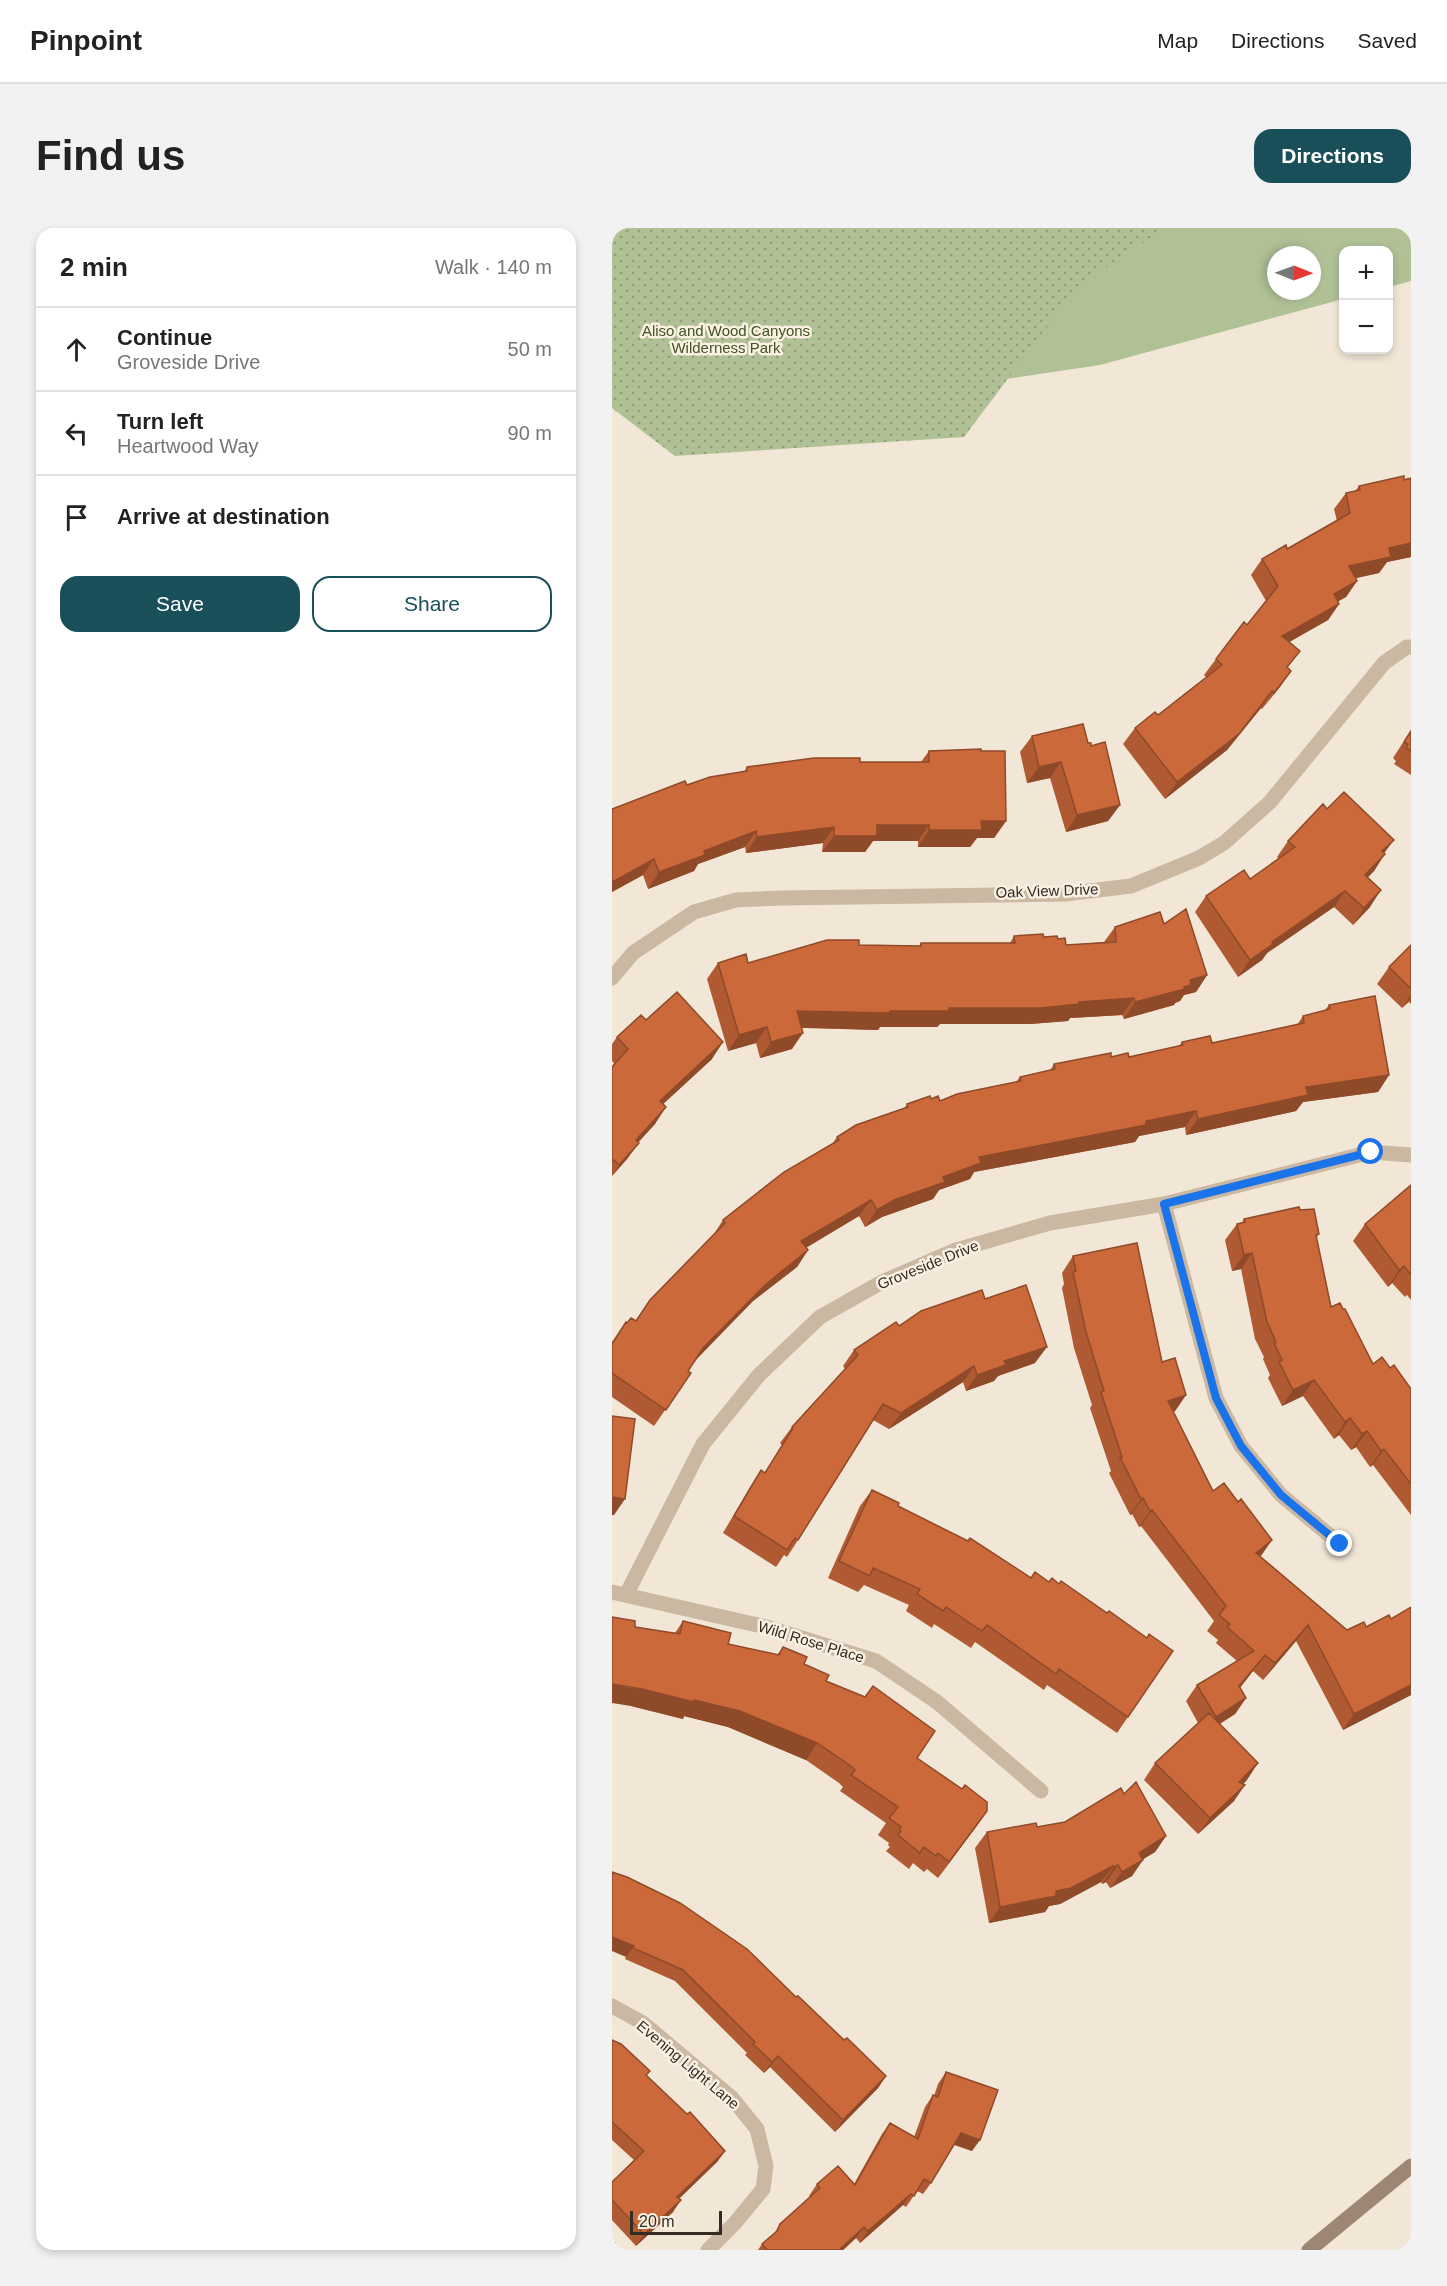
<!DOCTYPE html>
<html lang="en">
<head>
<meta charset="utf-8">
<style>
  :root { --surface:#fff; --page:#f2f2f2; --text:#222; --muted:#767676; --line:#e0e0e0; --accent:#194f58 }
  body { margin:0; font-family:Arial,sans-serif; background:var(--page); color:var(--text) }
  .controls { position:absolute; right:18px; top:18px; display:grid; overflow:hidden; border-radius:12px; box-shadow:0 3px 9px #0003 }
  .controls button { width:54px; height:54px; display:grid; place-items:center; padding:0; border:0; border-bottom:2px solid var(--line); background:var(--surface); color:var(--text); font:30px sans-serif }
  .compass { position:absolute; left:655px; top:18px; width:54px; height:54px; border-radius:50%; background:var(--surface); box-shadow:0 3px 9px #0003; rotate:91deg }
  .scale { position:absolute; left:18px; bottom:15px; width:92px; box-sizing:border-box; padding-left:6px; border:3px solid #352b25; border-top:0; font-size:16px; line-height:21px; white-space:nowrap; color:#352b25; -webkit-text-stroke:4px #faf1e3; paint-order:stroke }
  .stop { position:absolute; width:18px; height:18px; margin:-14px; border:4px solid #1a73e8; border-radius:50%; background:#fff }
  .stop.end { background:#1a73e8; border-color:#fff; box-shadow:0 2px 6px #0008 }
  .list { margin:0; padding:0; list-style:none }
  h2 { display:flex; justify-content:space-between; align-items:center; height:78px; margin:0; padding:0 24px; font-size:26px }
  h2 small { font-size:20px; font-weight:400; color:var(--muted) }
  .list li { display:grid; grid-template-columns:39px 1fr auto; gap:18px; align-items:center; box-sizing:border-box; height:84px; padding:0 24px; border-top:2px solid var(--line) }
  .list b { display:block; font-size:22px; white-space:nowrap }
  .list p { margin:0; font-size:20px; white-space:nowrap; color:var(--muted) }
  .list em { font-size:20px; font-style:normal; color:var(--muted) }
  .actions { display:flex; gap:12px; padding:18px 24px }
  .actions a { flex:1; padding:14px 0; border:2px solid var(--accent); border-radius:18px; text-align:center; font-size:21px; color:var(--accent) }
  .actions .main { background:var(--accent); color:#fff }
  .icon { flex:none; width:33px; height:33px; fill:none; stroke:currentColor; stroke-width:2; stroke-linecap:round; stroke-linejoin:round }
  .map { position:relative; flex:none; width:799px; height:2022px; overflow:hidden; border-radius:18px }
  header { display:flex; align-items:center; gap:36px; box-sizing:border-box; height:84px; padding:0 30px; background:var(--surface); border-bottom:2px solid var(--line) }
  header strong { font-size:28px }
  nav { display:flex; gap:33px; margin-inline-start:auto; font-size:21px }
  .intro { display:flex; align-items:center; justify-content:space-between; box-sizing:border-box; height:144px; padding:0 36px }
  h1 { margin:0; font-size:42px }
  .button { padding:15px 27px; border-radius:18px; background:var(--accent); color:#fff; font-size:21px; font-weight:700 }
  main { display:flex; gap:36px; padding:0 36px }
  aside { flex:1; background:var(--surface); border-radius:18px; box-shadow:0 3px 9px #0003 }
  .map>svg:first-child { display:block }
  .grass { fill:#b0c196; fill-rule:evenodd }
  .park { fill:url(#park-dots) }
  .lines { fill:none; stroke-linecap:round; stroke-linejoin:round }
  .minor { stroke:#cab8a2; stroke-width:15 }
  .secondary { stroke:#9e8674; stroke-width:15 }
  .wall { fill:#af5a32 }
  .shaded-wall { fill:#8f4a29 }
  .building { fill:#cc693a; stroke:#8f4a29; stroke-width:1.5 }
  .route { stroke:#1a73e8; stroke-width:8 }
  .labels { text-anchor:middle; stroke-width:5; stroke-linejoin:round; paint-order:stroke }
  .park-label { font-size:15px; fill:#405428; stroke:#faf1e3 }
  .street-label { font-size:15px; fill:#352b25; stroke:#faf1e3 }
</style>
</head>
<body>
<header>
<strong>Pinpoint</strong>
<nav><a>Map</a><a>Directions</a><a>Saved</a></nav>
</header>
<div class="intro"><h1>Find us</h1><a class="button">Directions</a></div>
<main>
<aside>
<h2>2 min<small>Walk · 140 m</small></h2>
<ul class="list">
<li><svg class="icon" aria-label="ahead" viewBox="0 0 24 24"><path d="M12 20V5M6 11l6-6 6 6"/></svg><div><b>Continue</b><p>Groveside Drive</p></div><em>50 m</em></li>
<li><svg class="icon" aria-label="left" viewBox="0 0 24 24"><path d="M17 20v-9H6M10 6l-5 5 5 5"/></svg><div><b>Turn left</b><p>Heartwood Way</p></div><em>90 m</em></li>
<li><svg class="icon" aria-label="arrive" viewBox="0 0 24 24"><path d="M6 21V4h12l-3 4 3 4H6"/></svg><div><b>Arrive at destination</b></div></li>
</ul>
<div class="actions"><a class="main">Save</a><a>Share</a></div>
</aside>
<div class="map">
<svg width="799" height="2022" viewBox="0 0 799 2022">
  <defs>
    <pattern id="park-dots" width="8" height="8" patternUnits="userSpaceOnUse" patternTransform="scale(1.5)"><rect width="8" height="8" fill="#b0c196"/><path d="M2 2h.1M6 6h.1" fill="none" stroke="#909d7a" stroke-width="1.8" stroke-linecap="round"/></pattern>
  </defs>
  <rect width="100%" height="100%" fill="#f2e7d7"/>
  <path class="grass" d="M0 0H799V53L777 59 776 22H732L731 71 488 137 72 199ZM664 27H700V63H664Z"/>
  <path class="park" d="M0 0H553L465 59 352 209 63 228 0 180Z"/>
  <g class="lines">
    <path class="minor" d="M0 750 21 725 82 684 124 672 169 670 453 666 519 658 587 630 612 615 658 574 772 435 795 419H799
      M552 976 604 1170 629 1218 669 1267 728 1316
      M0 1364 154 1399 264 1433 325 1474 429 1563
      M14 1367 91 1216 147 1147 208 1089 270 1054 344 1022 438 995 552 976 759 924 799 927
      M0 1778 31 1795 120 1870 145 1901 154 1938 151 1961 123 1995 96 2022"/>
    <path class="secondary" d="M697 2022 799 1938"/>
  </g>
  <path class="wall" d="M799 250V329L775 334 767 345 744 350 745 353 734 369 726 373 727 376 716 392 677 414 676 440 679 443 650 481 649 480 615 522 553 571 511 516 523 500 546 487 594 449 592 447 604 431 635 397 654 373 639 347 650 331 675 321 725 293 722 281 734 265 743 263 747 258Z
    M799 502V547L782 536 784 533 781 530Z
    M420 508 476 515 479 518 508 577 496 593 454 604 438 550 415 555 408 524Z
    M317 523H369L394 593 382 610H365L358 619H306V613H261L253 624H210L211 615 134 625 133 619 86 636 82 643 36 661 31 647 0 664V581L75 557 132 544 135 539 248 534H309Z
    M715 581 772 625 762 643 755 649 758 679 741 697 722 679 655 725 650 732 626 749 583 684 594 668 638 651 667 631 665 629 676 613Z
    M552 696 595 747 584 764 572 767 568 773 563 775 562 777 512 791 510 787 458 790 456 793 418 796H328L325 799H268L266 802 190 800 180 821 148 830 144 815 116 823 95 751 106 735H136L247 717 307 718 309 715H398L402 708 432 709 446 711 454 717 492 714 503 699Z
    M799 717V776L797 774 790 780 765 756 777 739Z
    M717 777 777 847 766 864 691 874 684 883 574 907 573 899 527 908 523 914 362 944 358 951 327 962 321 971 270 989 253 999 247 988 194 1020 196 1022 185 1039 141 1073 80 1135 76 1143 79 1145 42 1198 0 1169V1114L14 1094 15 1095 24 1093 100 1009 111 992 221 915 225 909 292 881 295 876 319 871 328 873 404 854 408 849 438 843 442 836 499 829H517L567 818 570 814 600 815 685 797 691 788 713 782Z
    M34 792 100 831 51 876 43 896 26 914 15 931 0 948V839L3 836 0 833V816L5 809Z
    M799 957V1072L795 1067 793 1069 780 1055 776 1059 741 1013 753 996Z
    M688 982 707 1006 704 1010 719 1079 761 1136 778 1140 799 1161V1287L761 1237 758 1239 744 1219 739 1222 727 1207 722 1211 691 1168 670 1178 656 1150 658 1147 651 1131 652 1129 643 1111 629 1041 620 1043 613 1012 625 996 630 995 632 991Z
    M461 1028 550 1134 574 1167 563 1183 561 1184 601 1263 649 1329 735 1402 754 1399 779 1391 799 1379V1467L731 1502 684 1413 651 1452 641 1443 628 1460 634 1470 623 1486 608 1496 635 1552 631 1556 622 1573 586 1606 532 1552 543 1535 586 1495 574 1473 585 1457 625 1433 604 1415 606 1412 595 1403 602 1393 529 1298 527 1299 520 1286 518 1287 497 1245 499 1243 478 1180 480 1177 462 1120 450 1060 452 1056 450 1045Z
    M373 1071 423 1135 386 1148 382 1153 354 1163 351 1154 277 1201 261 1192 186 1312 175 1329 172 1327 164 1339 111 1305 138 1259 149 1242 153 1245 170 1217 168 1215 180 1199 233 1141 231 1138 242 1122 287 1098Z
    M260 1262 286 1278 419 1350 437 1354 495 1385 535 1410 561 1423 505 1505 435 1457 432 1462 363 1414 359 1420 322 1396 320 1400 294 1383 297 1377 252 1357 246 1364 216 1350 248 1278Z
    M71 1393 116 1416 165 1427 171 1419 214 1453 305 1530 375 1583 326 1650 315 1641 312 1644 301 1635 297 1641 274 1623 278 1619 276 1617 277 1615 266 1607 274 1595 228 1563 231 1559 227 1555 194 1532 116 1499 72 1488 71 1491 19 1478 23 1399 63 1405Z
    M512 1566 554 1608 543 1624 531 1631 520 1648 498 1660 494 1654 490 1656 489 1654 448 1676 437 1678 433 1684 377 1695 363 1620 375 1604 425 1599 453 1594Z
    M0 1644 184 1769 274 1848 266 1860 223 1904 158 1839 152 1845 133 1827 135 1825 63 1753 13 1731 14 1729Z
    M0 1812 34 1848 113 1923 105 1934 67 1971 61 1984 24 2018 0 1992V1954L22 1932 0 1912Z
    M334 1844 360 1923 342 1917 319 1955 311 1966 305 1963 294 1979 291 1977 248 2015 244 2010 231 2022H146L150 2016 162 2006 168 1996 198 1969 197 1968 205 1956H242L270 1906 278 1895 302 1909 313 1879 321 1867 322 1868 326 1856Z"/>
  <path class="shaded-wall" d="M799 315V329L775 334 767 345 726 354 737 338 777 320Z
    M745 353 734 369 711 382 722 366Z
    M727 376 716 392 658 425 670 408Z
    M679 443 668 459 650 481 662 465Z
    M660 463 649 480 615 522 553 571 565 554Z
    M449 534 438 550 415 555 427 539Z
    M508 577 496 593 454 604 465 587Z
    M369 593H394L382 610H365L358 619H306L317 602Z
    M265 597H317L306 613H261L253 624H210L222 608Z
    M222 599 211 615 134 625 145 609Z
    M144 603 133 619 86 636 82 643 36 661 47 644 92 623Z
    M782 612 770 628V623Z
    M773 626 762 643 742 664 753 647Z
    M42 631 31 647 0 664V654Z
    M769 662 758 679 741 697 752 680Z
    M733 663 722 679 655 725 650 732 626 749 638 732 660 714Z
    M595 747 584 764 572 767 568 773 563 775 562 777 512 791 523 774 578 752Z
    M799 767V770L790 780Z
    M522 770 510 787 458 790 456 793 418 796H328L325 799H268L266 802 174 799 185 783 337 780 467 774Z
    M155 799 144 815 116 823 127 807Z
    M191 805 180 821 148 830 159 814Z
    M111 814 100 831 36 890 48 873Z
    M777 847 766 864 691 874 684 883 574 907 586 891 694 859Z
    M54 879 43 896 13 929 24 912Z
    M584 883 573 899 527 908 523 914 362 944 358 951 327 962 321 971 270 989 253 999 265 982 282 972 331 949 367 929Z
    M27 915 15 931 0 948 7 937Z
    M259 972 247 988 178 1029 189 1013Z
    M196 1022 185 1039 141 1073 80 1136 91 1120 153 1057Z
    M640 1025 629 1041 620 1043 632 1027Z
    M792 1038 780 1055 776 1059 787 1042Z
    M435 1119 423 1135 386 1148 382 1153 354 1163 365 1147 392 1133Z
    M362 1138 351 1154 277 1201 289 1185Z
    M702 1152 691 1168 670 1178 681 1162Z
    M574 1167 563 1183 544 1189 556 1173Z
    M738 1190 727 1207 722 1211 733 1194Z
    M755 1203 744 1219 739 1222 750 1206Z
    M772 1221 761 1237 758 1239 769 1223Z
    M0 1269 13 1271 2 1287H0Z
    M531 1270 520 1286 518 1287 529 1271Z
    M540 1282 529 1298 527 1299 538 1283Z
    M660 1312 649 1328 644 1325Z
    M696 1397 684 1413 651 1452 663 1435Z
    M653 1427 641 1443 616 1474 627 1458Z
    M0 1456 82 1472 128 1483 205 1515 194 1532 116 1499 72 1488 71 1491 19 1478 0 1475Z
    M799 1457V1467L731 1502 742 1486Z
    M634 1470 623 1486 592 1505 604 1489Z
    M646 1535 635 1552 616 1571 627 1554Z
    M633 1557 622 1573 586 1606 598 1590Z
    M375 1583 364 1599 326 1650 337 1634Z
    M554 1608 543 1624 525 1635 531 1632 520 1648 498 1660 510 1644 527 1625Z
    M506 1637 494 1654 490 1656 502 1639Z
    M501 1638 489 1654 448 1676 437 1678 433 1684 377 1695 388 1679 444 1663Z
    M0 1709 22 1718 14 1729 0 1723Z
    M166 1828 158 1839 152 1845 160 1834Z
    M274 1848 266 1860 223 1904 231 1892Z
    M349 1905 368 1912 360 1923 341 1916Z
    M113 1923 105 1934 57 1980 65 1969Z
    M299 1966 291 1977 248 2015 256 2003Z
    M69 1972 61 1984 24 2018 32 2006Z
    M252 1999 244 2010 231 2022H227Z"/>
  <path class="building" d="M792 248V252L799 250V315L777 320 779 329 737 338 745 353 722 366 727 376 670 408 688 423 675 439 679 443 662 465 660 463 627 506 565 554 523 500 543 484 546 487 610 437 604 431 632 394 635 397 666 358 650 331 674 317 675 321 738 285 734 265 748 262 747 258Z
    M471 496 476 515H479V518L493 514 508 577 465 587 449 534 427 539 420 508Z
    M799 503V523L794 520 796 516 792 514Z
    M369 521V523H393L394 593H369L370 602H317V597H265V608H222V599L145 609 144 603 92 623 93 627 47 644 42 631 0 654V581L73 553 75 557 98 549 135 543V539L202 530H248V534H317V523Z
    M732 564 782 612 770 623 773 626 753 647 769 662 752 680 733 663 660 714 661 716 638 732 594 668 632 642 638 651 683 619 676 613 711 576 715 581Z
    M574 681 595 747 578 752 579 757 572 759 573 761 523 774 522 770 467 774V776L429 780H337V783H278V785L185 783 191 805 159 814 155 799 127 807 106 735 134 726 136 735 215 712H247V717L309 718V715H403L402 708 431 706 432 709 445 708 446 711 453 710 454 717 504 714 503 699 548 684 552 696Z
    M799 717V761L777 739Z
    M65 764 111 814 48 873 54 879 24 912 27 915 7 937 2 932 0 933V839L16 821 5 809 29 787 34 792Z
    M763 768 777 847 694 859 696 867 586 891 584 883 534 893V897L367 929 369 935 331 949 333 954 282 972 265 982 259 972 189 1013 196 1022 153 1057 91 1120 76 1143 79 1145 54 1182 0 1145V1116L14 1094 15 1095 19 1090 24 1093 38 1072 113 995 111 992 172 944 227 912 225 909 244 897 296 879 295 876 318 868 319 871 326 868 328 873 345 866 409 853 408 849 443 841 442 836 499 825V829L516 825 517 829 571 817 570 814 598 808 600 815 692 795 691 788 718 781 717 777Z
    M799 957V1047L792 1038 787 1042 753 996Z
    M687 979 688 982 702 981 707 1006 704 1007 719 1079 728 1075 731 1081H733L761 1136 770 1129 778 1140 782 1137 799 1161V1256L772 1221 769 1223 755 1203 750 1206 738 1190 733 1194 702 1152 681 1162 667 1134 670 1132 662 1115 664 1114 655 1094 640 1025 632 1027 625 996 633 994 632 991Z
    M525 1015 550 1134 563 1130 574 1167 556 1173 601 1263 612 1255 626 1274 629 1271 660 1312 644 1325 735 1402 752 1394 754 1399 777 1387 779 1391 799 1379V1457L742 1486 696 1397 663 1435 653 1427 627 1458 634 1470 604 1489 585 1457 642 1423 615 1399 618 1396 607 1387 614 1378 540 1282 538 1283 531 1270 529 1271 508 1229H510L489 1164 492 1163 474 1104 461 1044 464 1043 461 1028Z
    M414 1057 435 1119 392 1133 394 1137 365 1147 362 1138 289 1185 271 1176 186 1312 183 1310 175 1322 122 1288 149 1242 153 1245 181 1200 180 1199 246 1127 242 1122 284 1094 287 1098 309 1083 370 1062 373 1071Z
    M0 1188 23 1191 13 1271 0 1269Z
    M260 1262 287 1275 286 1278 356 1313 358 1310 419 1350 423 1344 437 1354 440 1350 447 1356 449 1353 495 1385 497 1383 535 1410 537 1406 561 1423 516 1489 447 1441 444 1446 375 1397 370 1403 334 1379 331 1383 305 1366 308 1361 261 1340 258 1348 227 1333Z
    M0 1389 23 1393V1399L68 1406 71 1393 119 1405 116 1416 167 1427 171 1419 195 1429 192 1436 217 1447 214 1453 253 1469 261 1458 323 1503 305 1530 350 1561 353 1557 375 1574V1583L337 1634 326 1625 324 1628 312 1619 308 1625 286 1607 289 1603 287 1601 289 1599 277 1590 286 1579 239 1547 243 1542 239 1538 205 1515 128 1483 82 1472V1474L30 1461 0 1456Z
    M597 1485 646 1535 627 1554 633 1557 598 1590 543 1535Z
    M524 1554 554 1608 527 1625 531 1632 510 1644 506 1637 502 1639 501 1638 459 1660 444 1663V1668L388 1679 375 1604 424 1595 425 1599 453 1594 509 1560 512 1566Z
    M0 1644 15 1649 68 1675 135 1721 184 1769 186 1768 232 1812 235 1810 274 1848 231 1892 166 1828 160 1834 141 1816 143 1814 71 1742 21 1720 22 1718 0 1709Z
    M0 1812 9 1816 38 1843 34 1847 75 1886 78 1884 113 1923 65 1969 69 1972 32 2006 0 1972V1954L32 1923 0 1894Z
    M334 1844 386 1862 368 1912 349 1905 319 1955 312 1951 302 1968 299 1966 256 2003 252 1999 227 2022H155L150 2016 165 2003 168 1996 208 1960 205 1956 226 1938 243 1957 278 1895 306 1911 321 1867 326 1869Z
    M0 2014 3 2015 0 2022Z"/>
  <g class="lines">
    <path class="route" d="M728 1316 669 1267 629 1218 604 1170 552 976 759 924"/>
  </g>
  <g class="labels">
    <g class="park-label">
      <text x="114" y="108">Aliso and Wood Canyons<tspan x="114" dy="17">Wilderness Park</tspan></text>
    </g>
    <g class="street-label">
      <text transform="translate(435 663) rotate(-2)" y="5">Oak View Drive</text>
      <text transform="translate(316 1037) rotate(-22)" y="5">Groveside Drive</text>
      <text transform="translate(199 1414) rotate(17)" y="5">Wild Rose Place</text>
      <text transform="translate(76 1837) rotate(40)" y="5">Evening Light Lane</text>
    </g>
  </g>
</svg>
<div class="controls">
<button>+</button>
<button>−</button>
</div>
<svg class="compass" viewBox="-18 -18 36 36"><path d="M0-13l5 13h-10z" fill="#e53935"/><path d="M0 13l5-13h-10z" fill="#767676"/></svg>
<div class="scale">20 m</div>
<div class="stop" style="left:759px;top:924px"></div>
<div class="stop end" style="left:728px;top:1316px"></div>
</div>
</main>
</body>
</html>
